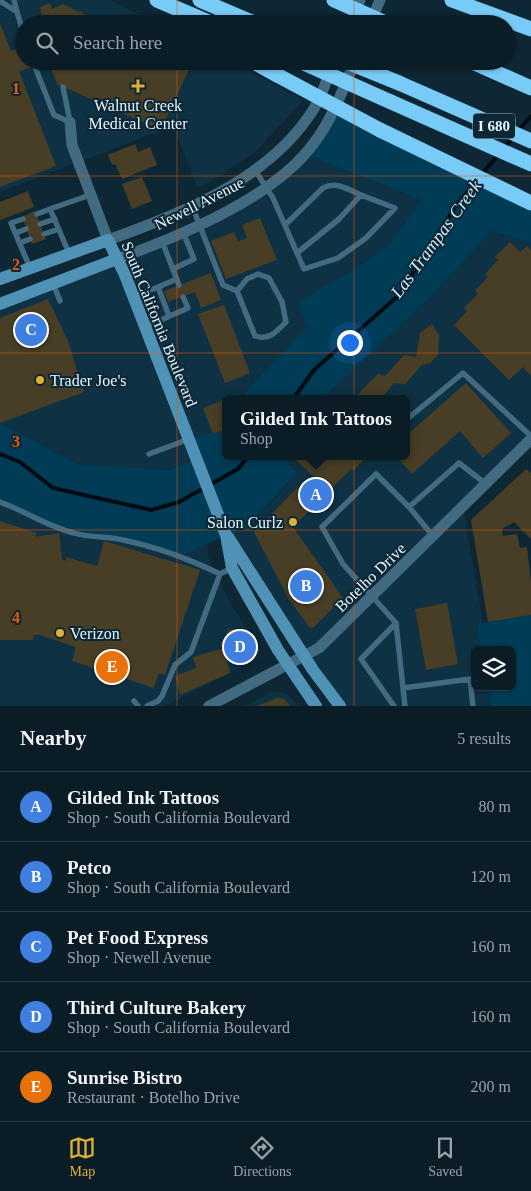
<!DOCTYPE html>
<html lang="en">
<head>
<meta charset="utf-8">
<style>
  :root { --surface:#0a1d27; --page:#13262f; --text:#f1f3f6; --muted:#99a2a7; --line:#2a3b44; --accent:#dfb034 }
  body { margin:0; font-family:Georgia,serif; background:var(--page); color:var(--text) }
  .controls { position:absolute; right:15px; bottom:15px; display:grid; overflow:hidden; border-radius:8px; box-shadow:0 1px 4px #0004 }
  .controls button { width:45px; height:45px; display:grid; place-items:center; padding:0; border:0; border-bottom:1px solid var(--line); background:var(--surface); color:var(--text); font:25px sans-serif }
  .you { position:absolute; left:349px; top:342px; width:18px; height:18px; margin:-12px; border:4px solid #fff; border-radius:50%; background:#1a73e8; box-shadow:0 0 0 8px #1a73e833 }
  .badge { display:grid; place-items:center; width:32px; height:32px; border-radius:50%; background:var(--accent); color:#fff; font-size:16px; font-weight:700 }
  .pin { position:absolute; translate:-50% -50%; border:2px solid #fff; box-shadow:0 1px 5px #0006 }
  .popup { position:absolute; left:222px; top:395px; width:188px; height:65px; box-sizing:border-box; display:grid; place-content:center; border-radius:8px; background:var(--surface); filter:drop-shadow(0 1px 4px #0005); font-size:16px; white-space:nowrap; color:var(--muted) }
  .popup b { font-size:19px; color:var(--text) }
  .popup::after { content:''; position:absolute; left:50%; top:100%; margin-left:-10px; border:10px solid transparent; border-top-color:var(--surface) }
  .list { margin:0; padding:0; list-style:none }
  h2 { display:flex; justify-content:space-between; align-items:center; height:65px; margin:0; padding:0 20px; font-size:21px }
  h2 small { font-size:16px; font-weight:400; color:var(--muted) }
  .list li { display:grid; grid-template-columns:32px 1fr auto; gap:15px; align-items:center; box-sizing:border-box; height:70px; padding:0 20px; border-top:1px solid var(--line) }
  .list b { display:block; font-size:19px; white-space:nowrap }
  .list p { margin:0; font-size:16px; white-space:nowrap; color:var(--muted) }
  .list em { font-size:16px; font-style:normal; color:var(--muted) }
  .icon { flex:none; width:28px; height:28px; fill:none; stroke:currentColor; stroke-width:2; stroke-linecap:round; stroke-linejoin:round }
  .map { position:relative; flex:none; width:531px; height:706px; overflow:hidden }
  .search { position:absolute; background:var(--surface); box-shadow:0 1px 4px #0004; left:15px; right:15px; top:15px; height:55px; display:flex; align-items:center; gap:12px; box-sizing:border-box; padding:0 18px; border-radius:28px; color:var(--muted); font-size:19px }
  .sheet { height:415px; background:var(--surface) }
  nav { display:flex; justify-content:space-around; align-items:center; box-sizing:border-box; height:70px; border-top:1px solid var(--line); background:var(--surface); font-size:14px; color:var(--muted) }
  nav a { display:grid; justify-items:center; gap:2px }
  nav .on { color:var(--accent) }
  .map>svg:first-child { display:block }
  .built { fill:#0e3143 }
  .green { fill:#003c56 }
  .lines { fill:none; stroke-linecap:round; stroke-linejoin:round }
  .stream { stroke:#010b12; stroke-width:4 }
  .building { fill:#483e26 }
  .lane { stroke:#426a81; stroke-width:5.5 }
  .street { stroke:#426a81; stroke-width:11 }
  .secondary { stroke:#4f92b6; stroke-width:12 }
  .highway { stroke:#78caf7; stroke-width:15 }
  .highway-bridge { stroke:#78caf7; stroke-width:15 }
  .grid { fill:none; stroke:#e8590c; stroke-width:1; stroke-opacity:0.55 }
  .poi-dot { fill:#dfb034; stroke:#0d2734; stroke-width:2 }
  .labels { text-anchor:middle; stroke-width:4; stroke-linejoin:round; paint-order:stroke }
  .shield { fill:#0d2734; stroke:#a5b8c2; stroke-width:1 }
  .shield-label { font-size:15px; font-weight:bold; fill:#e6f6ff }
  .poi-label { font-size:16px; fill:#e6f6ff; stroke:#0d2734; text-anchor:start }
  .street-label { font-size:16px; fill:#e6f6ff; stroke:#0d2734 }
  .water-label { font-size:18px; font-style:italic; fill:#d0e8f6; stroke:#0d2734 }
  .grid-label { font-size:16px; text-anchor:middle; font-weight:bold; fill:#e8590c; stroke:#0d2734; stroke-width:4; stroke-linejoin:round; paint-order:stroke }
</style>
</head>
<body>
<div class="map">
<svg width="531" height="706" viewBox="0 0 531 706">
  <rect width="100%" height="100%" fill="#0d2734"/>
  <path class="built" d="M0 0H110L159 24H24V61H228L304 100 254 153 208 183 197 187 173 126 0 192Z
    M304 154 421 200 391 243 352 271 307 327 255 381 241 399H226V429L189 439 197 460 168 470 78 464 0 423V304L231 209Z
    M492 231 531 243V439L463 508 483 623 477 624 481 650H475V687H488L491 706H340L226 535 248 526 297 474 283 456H406V399H322L432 296Z
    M0 502 181 556 207 543 209 560 231 604 261 651 259 658 165 706H0Z
    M279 692 288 694 298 706H245L270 693Z"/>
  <path class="green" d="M334 112 531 203V243L492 231 432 296 322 399H241L255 381 307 327 298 302 352 271 391 243 421 200 304 154Z
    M0 423 78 464 168 470 196 460 189 439 226 429V456H283L297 473 248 526 181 556 154 548 72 533 0 502Z
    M531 615V706H491L488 687H512V650H481L477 624Z"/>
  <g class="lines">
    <path class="stream" d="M518 131 531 116
      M504 148 514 136
      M481 175 499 154
      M293 399 314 370 399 295 457 204 477 181
      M0 454 20 462 53 488 151 510 179 502 238 469 248 456"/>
  </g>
  <path class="building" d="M50 3 52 9 63 4 105 24H44L40 7Z
    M0 23 11 51 24 47V61H188L192 63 165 121 151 126 57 84 49 63 19 71 56 166 0 187Z
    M135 144 138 152 150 147 157 165 122 179 115 164 112 165 108 155Z
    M142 177 152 201 132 209 122 184Z
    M28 191 34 207 0 220V202Z
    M35 211 46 239 32 244 22 217Z
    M260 218 277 260 226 279 211 241 234 232 238 241 247 238 242 225Z
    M510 242 520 252 527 246 531 250V376L523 367 509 380 454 325 467 311 464 308 478 294 475 291 488 277 485 274 498 260 495 257Z
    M211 273 221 300 201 308 195 292 168 302 164 291Z
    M48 299 68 341 84 392 0 423V318Z
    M224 305 250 373 225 383 198 314Z
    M432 324 439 335 438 355 430 363 422 365 405 384 394 383 381 399H359L358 394 378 374 385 376 404 355 416 357 420 333Z
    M466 383 511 433 483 458 460 431 412 474 398 458 406 456V436Z
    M226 399V429L213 434 203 408Z
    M292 456H367L353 471 351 469 293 527 343 598 314 627 310 628 288 598 254 532 298 487 307 496 320 483Z
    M526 469 531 473V539L514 522 502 529V532L503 536 517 534 520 548 527 547 531 582V615L488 622 471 520Z
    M0 521 37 533 35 537 59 533 62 559 66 561V557L97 566 104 541 200 570 165 675 159 673 154 688 72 661 76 647 40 635H33V640H0Z
    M447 603 458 664 426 670 415 609Z
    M229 629 242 630 250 634V639L257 644 255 647 259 649 253 661H247L241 665 230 659 232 655 220 645Z
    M224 648 230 673 180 695 175 676 196 668 193 657Z
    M277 698 284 699 291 706H257Z"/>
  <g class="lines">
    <path class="lane" d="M14 0 17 12
      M0 1 17 12 24 35
      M35 67 54 115 70 122
      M63 87 70 122
      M255 170 273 198 304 269 338 258 366 238 395 208 361 195
      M192 206 223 285 237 291 255 336C269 341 277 331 286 322L282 302 269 278 258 274 247 279 237 291
      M37 214 50 209
      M23 219 11 223 30 268
      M40 224 55 219
      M285 225 323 188C336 181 348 189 361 195L339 219 297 253
      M16 233 26 229
      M44 234 59 229
      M162 241 179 285
      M20 243 30 239
      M69 253 50 209 90 195
      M173 269 194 259 183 232
      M53 283 60 301
      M158 287 177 279
      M133 297 158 287 169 316
      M145 327 188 308 183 297
      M406 420 463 373 531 436
      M149 454 189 439
      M0 502C25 511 49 527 74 533 90 538 107 536 123 540 157 547 189 559 220 574L232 568
      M409 507 459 463 486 484
      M403 688 470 679 473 706
      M134 701 138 706
      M147 706 158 701 162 696 175 665 191 652 220 574
      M394 706 361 659 396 623
      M405 706 396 623 343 564 322 527 376 474 409 507 433 536"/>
    <path class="street" d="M350 24 360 0
      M370 24 380 0
      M70 122 72 145 108 240C184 213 271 179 315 107 323 93 328 76 334 61
      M117 259C180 236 274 198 314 143 333 118 343 89 355 61
      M209 706 319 648 531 439"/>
    <path class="secondary" d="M0 279 108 240 125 275 226 535 232 568 278 650 316 706
      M0 304 117 259
      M228 537 313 670 340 706"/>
    <path class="highway" d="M157 0 213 24
      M200 0 256 24
      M452 0 531 29
      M252 61 277 75
      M470 61 531 88
      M399 83 531 141
      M391 102 531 164
      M380 130 531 203"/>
    <path class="highway-bridge" d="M334 0 388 24
      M299 61 391 102
      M345 61 399 83
      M277 75 380 130"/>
  </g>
  <path class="grid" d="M177 0V24M354 0V24M177 61V706M354 61V706M0 176H531M0 353H531M0 530H531"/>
  <g class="poi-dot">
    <path d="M135.5 78.5h5v5h5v5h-5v5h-5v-5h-5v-5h5z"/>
    <circle cx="40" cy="380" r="5"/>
    <circle cx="293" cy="522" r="5"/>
    <circle cx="60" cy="633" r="5"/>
  </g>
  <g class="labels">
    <rect class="shield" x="473" y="113.5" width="42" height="25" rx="4"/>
    <g class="shield-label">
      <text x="494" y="131">I 680</text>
    </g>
    <g class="poi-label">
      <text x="138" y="111" text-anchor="middle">Walnut Creek<tspan x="138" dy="18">Medical Center</tspan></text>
      <text x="50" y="386">Trader Joe's</text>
      <text x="283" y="528" text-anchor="end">Salon Curlz</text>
      <text x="70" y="639">Verizon</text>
    </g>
    <g class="street-label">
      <text transform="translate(199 203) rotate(-27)" y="6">Newell Avenue</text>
      <text transform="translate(160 324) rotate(68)" y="6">South California Boulevard</text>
      <text transform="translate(370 577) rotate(-44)" y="6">Botelho Drive</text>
    </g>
    <g class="water-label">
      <text transform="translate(436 239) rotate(-54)" y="6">Las Trampas Creek</text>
    </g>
  </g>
  <g class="grid-label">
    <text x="16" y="94">1</text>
    <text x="16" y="270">2</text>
    <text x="16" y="447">3</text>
    <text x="16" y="623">4</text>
  </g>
</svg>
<div class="controls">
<button><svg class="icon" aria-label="layers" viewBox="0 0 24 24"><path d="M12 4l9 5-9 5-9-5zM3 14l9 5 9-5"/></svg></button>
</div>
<div class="you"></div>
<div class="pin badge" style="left:316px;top:495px;background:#3f7fe0">A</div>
<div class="popup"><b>Gilded Ink Tattoos</b>Shop</div>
<div class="pin badge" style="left:306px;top:586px;background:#3f7fe0">B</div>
<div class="pin badge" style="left:31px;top:330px;background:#3f7fe0">C</div>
<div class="pin badge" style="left:240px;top:647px;background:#3f7fe0">D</div>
<div class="pin badge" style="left:112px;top:667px;background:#e8710a">E</div>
<div class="search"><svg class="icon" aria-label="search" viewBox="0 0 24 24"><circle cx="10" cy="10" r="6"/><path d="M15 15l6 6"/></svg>Search here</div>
</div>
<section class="sheet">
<h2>Nearby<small>5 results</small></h2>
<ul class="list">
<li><span class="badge" style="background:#3f7fe0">A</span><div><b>Gilded Ink Tattoos</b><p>Shop · South California Boulevard</p></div><em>80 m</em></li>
<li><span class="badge" style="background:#3f7fe0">B</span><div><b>Petco</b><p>Shop · South California Boulevard</p></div><em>120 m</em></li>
<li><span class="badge" style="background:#3f7fe0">C</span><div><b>Pet Food Express</b><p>Shop · Newell Avenue</p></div><em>160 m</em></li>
<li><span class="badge" style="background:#3f7fe0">D</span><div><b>Third Culture Bakery</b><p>Shop · South California Boulevard</p></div><em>160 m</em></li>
<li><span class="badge" style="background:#e8710a">E</span><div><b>Sunrise Bistro</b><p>Restaurant · Botelho Drive</p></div><em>200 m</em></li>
</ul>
</section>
<nav>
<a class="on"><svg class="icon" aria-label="map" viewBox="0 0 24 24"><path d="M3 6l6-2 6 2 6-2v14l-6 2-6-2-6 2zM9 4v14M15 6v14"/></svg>Map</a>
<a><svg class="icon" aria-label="directions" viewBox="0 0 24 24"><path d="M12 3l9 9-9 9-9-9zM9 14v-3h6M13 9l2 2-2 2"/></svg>Directions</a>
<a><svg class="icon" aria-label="saved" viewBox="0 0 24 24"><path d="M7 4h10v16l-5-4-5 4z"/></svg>Saved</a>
</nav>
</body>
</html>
